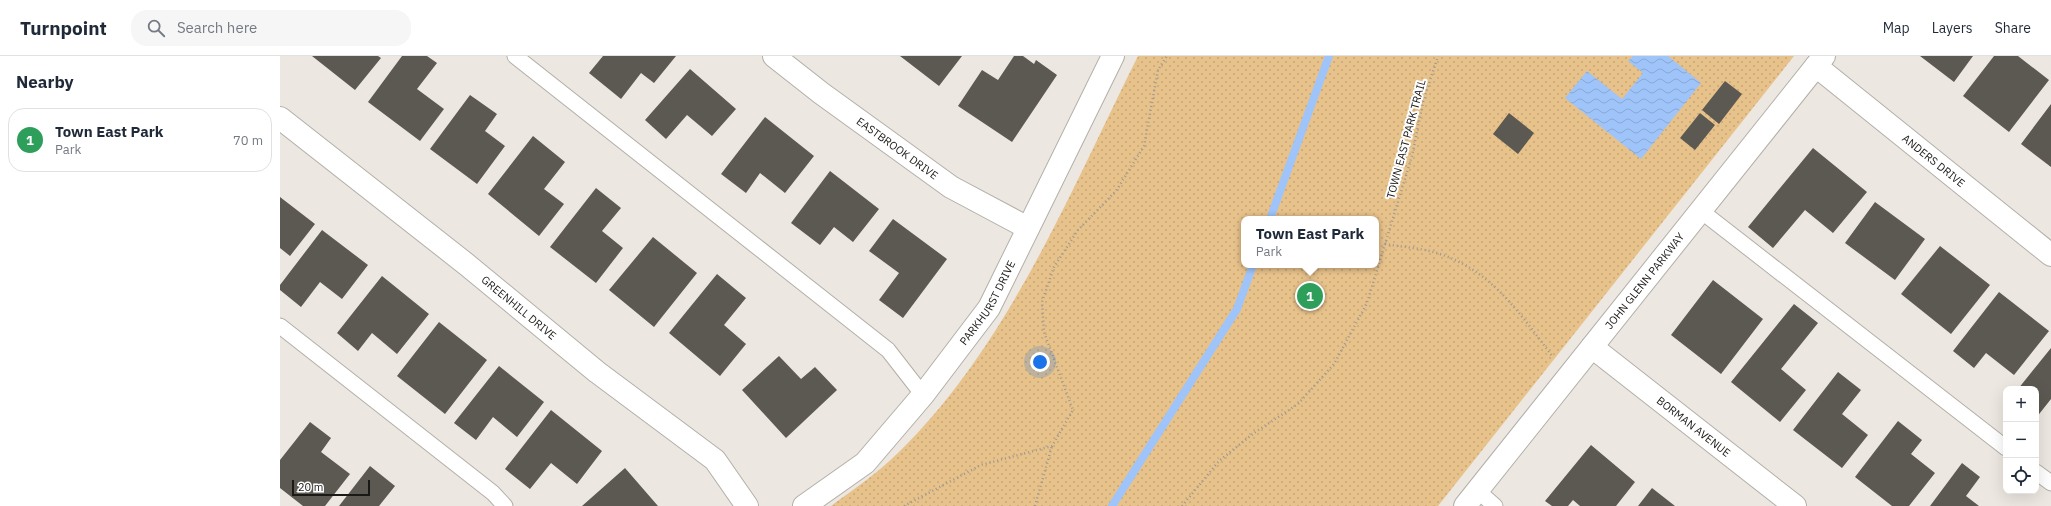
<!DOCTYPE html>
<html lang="en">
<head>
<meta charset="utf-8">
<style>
  :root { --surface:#fff; --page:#f6f6f7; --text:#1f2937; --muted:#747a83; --line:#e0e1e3; --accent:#111827 }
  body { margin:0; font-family:"IBM Plex Sans",sans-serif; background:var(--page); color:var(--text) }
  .controls { position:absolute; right:12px; bottom:12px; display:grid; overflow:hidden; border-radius:8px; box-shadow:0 4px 16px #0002 }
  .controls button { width:36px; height:36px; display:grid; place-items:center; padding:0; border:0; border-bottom:1px solid var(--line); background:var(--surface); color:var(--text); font:20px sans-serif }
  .scale { position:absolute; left:12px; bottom:10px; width:78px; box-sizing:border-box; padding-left:4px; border:2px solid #1b1916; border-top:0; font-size:11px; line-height:14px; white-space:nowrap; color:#1b1916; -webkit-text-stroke:3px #fff; paint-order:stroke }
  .you { position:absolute; left:760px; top:306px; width:14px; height:14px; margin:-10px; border:3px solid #fff; border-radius:50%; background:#1a73e8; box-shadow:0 0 0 6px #1a73e833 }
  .badge { display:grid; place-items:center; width:26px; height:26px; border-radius:50%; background:var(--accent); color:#fff; font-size:13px; font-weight:700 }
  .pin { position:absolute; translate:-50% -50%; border:2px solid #fff; box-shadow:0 1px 4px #0006 }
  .popup { position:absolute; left:961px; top:160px; width:138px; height:52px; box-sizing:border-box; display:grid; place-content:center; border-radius:8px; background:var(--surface); filter:drop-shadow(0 1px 3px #0005); font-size:13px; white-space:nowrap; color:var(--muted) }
  .popup b { font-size:15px; color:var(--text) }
  .popup::after { content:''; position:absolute; left:50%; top:100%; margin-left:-8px; border:8px solid transparent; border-top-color:var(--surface) }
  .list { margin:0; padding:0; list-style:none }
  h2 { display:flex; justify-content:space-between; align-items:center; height:52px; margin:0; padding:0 16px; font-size:17px }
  h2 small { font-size:13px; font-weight:400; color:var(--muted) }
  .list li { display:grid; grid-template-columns:26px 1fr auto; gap:12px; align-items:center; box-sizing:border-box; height:64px; margin:0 8px 8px; padding:0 8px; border:1px solid var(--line); border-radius:16px }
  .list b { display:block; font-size:15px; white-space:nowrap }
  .list p { margin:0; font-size:13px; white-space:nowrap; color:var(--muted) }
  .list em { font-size:13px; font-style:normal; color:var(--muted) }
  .icon { flex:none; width:22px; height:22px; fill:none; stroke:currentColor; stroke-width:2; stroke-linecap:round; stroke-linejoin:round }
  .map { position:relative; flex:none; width:1771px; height:450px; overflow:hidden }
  header { display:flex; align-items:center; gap:24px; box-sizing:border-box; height:56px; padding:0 20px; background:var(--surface); border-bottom:1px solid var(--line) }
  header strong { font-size:19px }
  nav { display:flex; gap:22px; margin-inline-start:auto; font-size:14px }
  .search { width:280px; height:36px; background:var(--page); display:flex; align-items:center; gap:10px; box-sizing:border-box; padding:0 14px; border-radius:16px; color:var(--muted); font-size:15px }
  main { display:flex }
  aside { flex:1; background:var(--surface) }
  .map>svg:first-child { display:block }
  .park { fill:url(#park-dots); fill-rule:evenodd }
  .water { fill:url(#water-waves) }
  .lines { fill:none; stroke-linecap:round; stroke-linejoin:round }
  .stream { stroke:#9fc4f9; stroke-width:8 }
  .building { fill:#5c5852 }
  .lane-casing { stroke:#b3afa8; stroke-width:17 }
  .street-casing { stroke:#b3afa8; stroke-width:24 }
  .secondary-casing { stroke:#b3afa8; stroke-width:24 }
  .path { stroke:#9a9691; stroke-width:2.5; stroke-dasharray:1 3; stroke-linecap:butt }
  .lane { stroke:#fff; stroke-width:15 }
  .street { stroke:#fff; stroke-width:22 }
  .secondary { stroke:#fff; stroke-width:22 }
  .labels { text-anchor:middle; stroke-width:4; stroke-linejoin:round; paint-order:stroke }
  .street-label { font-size:11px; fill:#1b1916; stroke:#fff }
</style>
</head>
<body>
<header>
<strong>Turnpoint</strong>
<div class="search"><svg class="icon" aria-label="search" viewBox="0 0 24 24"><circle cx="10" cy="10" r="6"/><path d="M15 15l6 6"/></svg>Search here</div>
<nav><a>Map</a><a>Layers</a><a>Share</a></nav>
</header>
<main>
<aside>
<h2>Nearby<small></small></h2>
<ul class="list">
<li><span class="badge" style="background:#2e9e5b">1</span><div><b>Town East Park</b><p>Park</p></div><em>70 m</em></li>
</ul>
</aside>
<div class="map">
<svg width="1771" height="450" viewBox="0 0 1771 450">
  <defs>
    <pattern id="park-dots" width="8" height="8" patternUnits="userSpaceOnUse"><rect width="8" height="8" fill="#e8c28b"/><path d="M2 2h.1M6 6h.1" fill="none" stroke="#c6a677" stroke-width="1.8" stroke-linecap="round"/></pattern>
    <pattern id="water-waves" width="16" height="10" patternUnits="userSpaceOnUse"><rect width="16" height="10" fill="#9fc4f9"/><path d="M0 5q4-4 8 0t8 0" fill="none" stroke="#88a8d5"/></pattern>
  </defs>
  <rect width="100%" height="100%" fill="#ece7e0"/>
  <path class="park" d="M858 0H1514L1158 450H551C574 433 599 416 619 396 728 290 791 134 858 0ZM964 163H1096V209H964Z"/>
  <path class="water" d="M1353 0H1388L1421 27 1361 103 1285 42 1307 15 1342 43 1363 17 1348 5Z"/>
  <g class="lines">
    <path class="stream" d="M990 163 1049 0
      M832 450 957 253 973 209"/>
  </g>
  <path class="building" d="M32 0H98L101 2 75 34Z
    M122 0H147L157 7 137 33 164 53 140 85 88 46Z
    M323 0H396L374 27 361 17 341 43 309 17Z
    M620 0H682L659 30Z
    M734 0H743L754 8 756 4 777 19 732 86 678 50 702 14 718 24Z
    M1640 0H1693L1674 26Z
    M1714 0H1738L1769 24 1729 76 1683 40Z
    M410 13 456 53 432 80 407 59 386 83 365 64Z
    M1445 25 1462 38 1439 68 1422 54Z
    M190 39 217 58 205 75 225 90 197 128 150 93Z
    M1771 48V111L1741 88Z
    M1229 57 1254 77 1238 98 1213 78Z
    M1420 57 1435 69 1415 94 1400 82Z
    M485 61 534 100 505 137 480 117 466 137 441 118Z
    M253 80 285 106 264 133 284 148 259 180 208 138Z
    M1533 92 1587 136 1553 177 1525 154 1493 192 1468 171Z
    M550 115 599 153 573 186 554 171 540 189 511 167Z
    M316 132 341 152 322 175 343 192 316 227 270 191Z
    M0 141 35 168 10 200 0 192Z
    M1595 146 1645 183 1615 224 1565 187Z
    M613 163 667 203 623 262 599 244 619 217 589 195Z
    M42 174 88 209 62 243 40 226 21 251 0 234V229Z
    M373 181 417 217 374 271 329 234Z
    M1660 190 1710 229 1671 278 1621 238Z
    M437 218 466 242 444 269 466 288 440 320 389 277Z
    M102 220 149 258 117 298 92 277 78 295 57 277Z
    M1433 224 1483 263 1441 318 1391 279Z
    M1719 236 1769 275 1734 319 1706 297 1694 312 1673 295Z
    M1514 248 1538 267 1501 313 1526 334 1500 366 1451 326Z
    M159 266 207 304 165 358 117 320Z
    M1771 292V343L1756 362V333H1738Z
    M499 300 521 323 535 311 557 334 506 382 462 334Z
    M219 310 264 346 237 381 213 361 196 384 174 367Z
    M1558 316 1581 334 1562 358 1588 379 1562 412 1513 374Z
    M271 354 322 395 297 428 271 407 250 433 225 413Z
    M1618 365 1642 384 1631 398 1655 417 1629 450H1612L1575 421Z
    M30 366 51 382 41 396 70 418 45 450H23L0 432V404Z
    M1311 389 1355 426 1336 450H1300L1293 444 1288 450H1272L1265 445Z
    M1682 407 1700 421 1686 440 1699 450H1650Z
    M90 410 115 430 99 450H59Z
    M345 412 378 450H302Z
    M1372 432 1395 450H1358Z"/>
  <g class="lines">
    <g class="lane-casing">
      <path id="lane" d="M235 0 608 294 643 339
        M1421 155 1726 392
        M0 270 213 437 225 450
        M1756 416 1771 427
        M1197 434 1215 450"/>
    </g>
    <g class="street-casing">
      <g id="street">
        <path id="s1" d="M494 0 541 37 671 131 748 172"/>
        <path id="s2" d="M1536 10 1771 199"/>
        <path id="s3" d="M0 62 186 208 317 316 435 404 467 450"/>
        <path id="s4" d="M1312 291 1515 450"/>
        <path id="s5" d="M524 450 585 407 643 339 709 252 833 0"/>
      </g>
    </g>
    <g class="secondary-casing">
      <g id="secondary">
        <path id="s6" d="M1185 450 1544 0"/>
      </g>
    </g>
    <path class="path" d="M1105 188C1122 191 1141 192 1157 197 1212 214 1240 258 1273 301
      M624 450 701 409 772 390 793 354 764 276 762 246 774 211 798 174 836 135 864 90 878 14 887 0
      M755 450 772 390
      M902 450 939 405 974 377 1018 348 1054 308 1087 247 1132 100 1143 46 1158 0"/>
    <use href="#lane" class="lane"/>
    <use href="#street" class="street"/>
    <use href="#secondary" class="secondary"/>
  </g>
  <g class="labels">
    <g class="street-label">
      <text transform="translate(1126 83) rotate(-75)" y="4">TOWN EAST PARK TRAIL</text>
      <text dy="4" stroke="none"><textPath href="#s1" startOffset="154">EASTBROOK DRIVE</textPath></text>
      <text dy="4" stroke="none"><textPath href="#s2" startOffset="151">ANDERS DRIVE</textPath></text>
      <text dy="4" stroke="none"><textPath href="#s6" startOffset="288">JOHN GLENN PARKWAY</textPath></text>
      <text dy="4" stroke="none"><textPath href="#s5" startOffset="277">PARKHURST DRIVE</textPath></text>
      <text dy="4" stroke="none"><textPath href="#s3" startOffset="305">GREENHILL DRIVE</textPath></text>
      <text dy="4" stroke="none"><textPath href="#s4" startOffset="129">BORMAN AVENUE</textPath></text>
    </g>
  </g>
</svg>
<div class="controls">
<button>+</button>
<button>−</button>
<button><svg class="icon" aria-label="locate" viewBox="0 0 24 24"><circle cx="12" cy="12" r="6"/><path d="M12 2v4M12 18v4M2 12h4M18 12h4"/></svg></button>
</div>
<div class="scale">20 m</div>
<div class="you"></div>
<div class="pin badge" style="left:1030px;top:240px;background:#2e9e5b">1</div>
<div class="popup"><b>Town East Park</b>Park</div>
</div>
</main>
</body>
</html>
